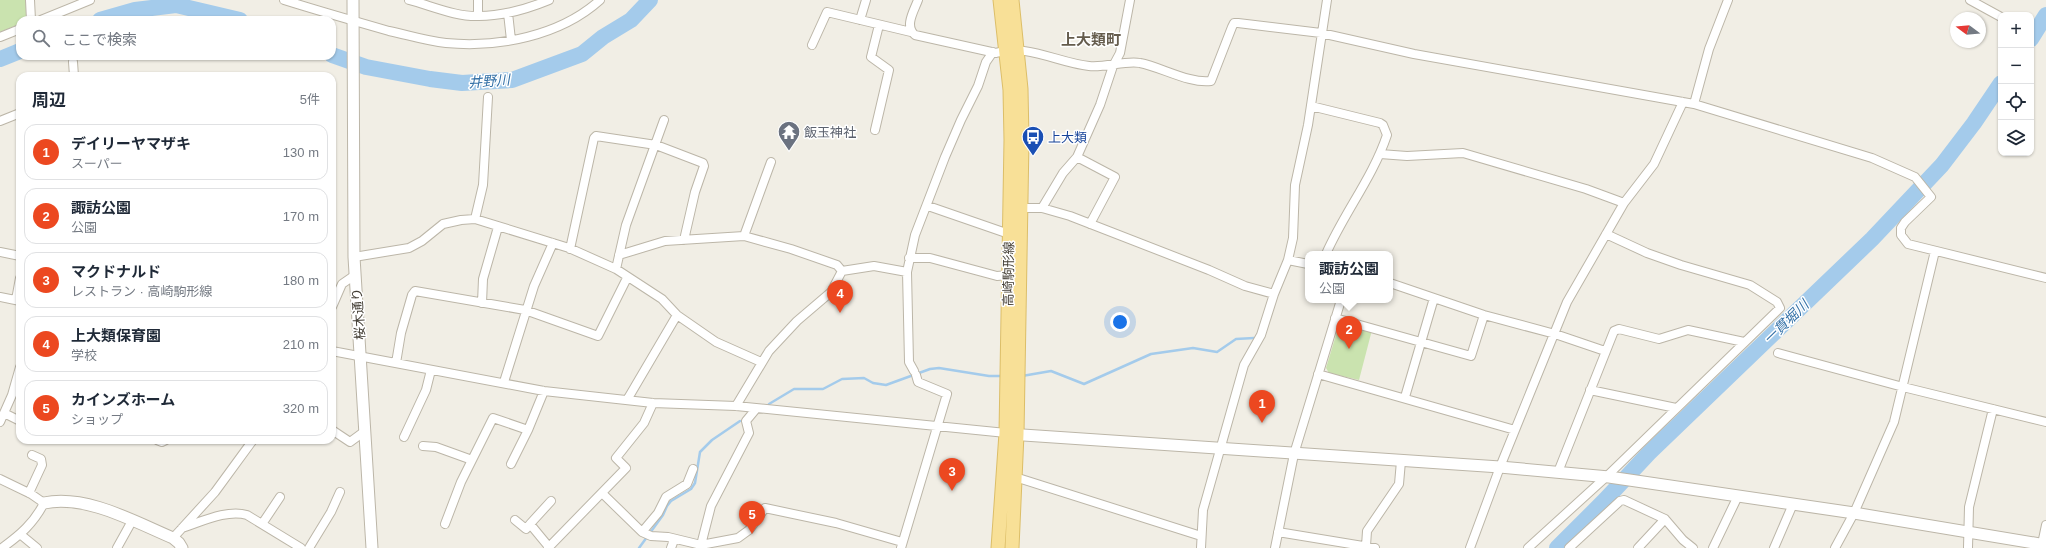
<!DOCTYPE html>
<html lang="ja">
<head>
<meta charset="utf-8">
<style>
  :root { --surface:#fff; --page:#f6f6f7; --text:#1f2937; --muted:#747a83; --line:#e0e1e3; --accent:#ec4820 }
  body { margin:0; font-family:Helvetica,"Noto Sans JP",sans-serif; background:var(--page); color:var(--text) }
  .controls { position:absolute; right:12px; top:12px; display:grid; overflow:hidden; border-radius:8px; box-shadow:0 1px 3px #0004 }
  .controls button { width:36px; height:36px; display:grid; place-items:center; padding:0; border:0; border-bottom:1px solid var(--line); background:var(--surface); color:var(--text); font:20px sans-serif }
  .compass { position:absolute; left:1950px; top:12px; width:36px; height:36px; border-radius:50%; background:var(--surface); box-shadow:0 1px 3px #0004; rotate:286deg }
  .you { position:absolute; left:1120px; top:322px; width:14px; height:14px; margin:-10px; border:3px solid #fff; border-radius:50%; background:#1a73e8; box-shadow:0 0 0 6px #1a73e833 }
  .badge { display:grid; place-items:center; width:26px; height:26px; border-radius:50%; background:var(--accent); color:#fff; font-size:13px; font-weight:700 }
  .pin { position:absolute; translate:-50% -33px; filter:drop-shadow(0 1px 2px #0008) }
  .pin::after { content:''; position:absolute; top:21px; width:14px; height:12px; background:inherit; clip-path:polygon(0 0,100% 0,50% 100%) }
  .popup { position:absolute; left:1305px; top:251px; width:88px; height:52px; box-sizing:border-box; display:grid; place-content:center; border-radius:8px; background:var(--surface); filter:drop-shadow(0 1px 3px #0005); font-size:13px; white-space:nowrap; color:var(--muted) }
  .popup b { font-size:15px; color:var(--text) }
  .popup::after { content:''; position:absolute; left:50%; top:100%; margin-left:-8px; border:8px solid transparent; border-top-color:var(--surface) }
  .list { margin:0; padding:0; list-style:none }
  h2 { display:flex; justify-content:space-between; align-items:center; height:52px; margin:0; padding:0 16px; font-size:17px }
  h2 small { font-size:13px; font-weight:400; color:var(--muted) }
  .list li { display:grid; grid-template-columns:26px 1fr auto; gap:12px; align-items:center; box-sizing:border-box; height:56px; margin:0 8px 8px; padding:0 8px; border:1px solid var(--line); border-radius:12px }
  .list b { display:block; font-size:15px; white-space:nowrap }
  .list p { margin:0; font-size:13px; white-space:nowrap; color:var(--muted) }
  .list em { font-size:13px; font-style:normal; color:var(--muted) }
  .icon { flex:none; width:22px; height:22px; fill:none; stroke:currentColor; stroke-width:2; stroke-linecap:round; stroke-linejoin:round }
  .map { position:relative; flex:none; width:2046px; height:548px; overflow:hidden }
  .search { position:absolute; background:var(--surface); box-shadow:0 1px 3px #0004; left:16px; top:16px; width:320px; height:44px; display:flex; align-items:center; gap:10px; box-sizing:border-box; padding:0 14px; border-radius:12px; color:var(--muted); font-size:15px }
  .panel { position:absolute; background:var(--surface); box-shadow:0 1px 3px #0004; left:16px; top:72px; width:320px; height:372px; border-radius:12px }
  .map>svg:first-child { display:block }
  .green { fill:#cae3af }
  .lines { fill:none; stroke-linecap:round; stroke-linejoin:round }
  .stream { stroke:#a4cbeb; stroke-width:2.5 }
  .river { stroke:#a4cbeb; stroke-width:16 }
  .minor-casing { stroke:#bcb6a8; stroke-width:10 }
  .tertiary-casing { stroke:#bcb6a8; stroke-width:13 }
  .primary-casing { stroke:#dcbe68; stroke-width:15 }
  .minor { stroke:#fff; stroke-width:8 }
  .tertiary { stroke:#fff; stroke-width:11 }
  .primary { stroke:#f8e097; stroke-width:13 }
  .labels { text-anchor:middle; stroke-width:3; stroke-linejoin:round; paint-order:stroke }
  .worship-label { font-size:13px; fill:#5b616d; stroke:#fff; text-anchor:start }
  .transit-label { font-size:13px; fill:#164399; stroke:#fff; text-anchor:start }
  .street-label { font-size:13px; fill:#433e35; stroke:#fff }
  .water-label { font-size:14px; font-style:italic; fill:#3572a8; stroke:#fff }
  .quarter-label { font-size:15px; font-weight:bold; fill:#655c4d; stroke:#fff }
</style>
</head>
<body>
<div class="map">
<svg width="2046" height="548" viewBox="0 0 2046 548">
  <rect width="100%" height="100%" fill="#f1eee5"/>
  <path class="green" d="M0 0H26V20H20V24L0 32Z
    M1344 323 1372 330 1359 380 1329 373 1326 368 1339 325Z"/>
  <g class="lines">
    <path class="stream" d="M1022 376 1051 371 1084 384 1151 354 1193 348 1217 352 1236 339 1254 338
      M769 404 794 389H823L842 379 864 378 873 383 886 385 930 369 939 368 989 376H1003
      M639 548 663 515 667 506 671 501 691 489 695 483 700 452 712 440 740 421"/>
    <path class="river" d="M100 20 135 10 176 5 240 20
      M2031 39 2046 15
      M332 55 366 67 430 79 462 83 512 80 582 54 603 37 631 20 650 0
      M0 59 20 51
      M1557 548 1605 500 1649 453 1872 239 1942 165 1974 123 2001 83"/>
    <g class="minor-casing">
      <path id="minor" d="M30 0 31 20
        M284 0C319 11 354 21 389 31 408 35 426 41 446 43 498 48 560 36 600 0
        M409 0C432 6 456 17 479 16 503 16 527 9 549 0
        M918 0C914 11 904 26 915 35L996 53C1025 43 1059 63 1089 66 1104 68 1127 60 1140 63 1161 67 1190 84 1211 81L1232 27 1234 23H1238L1321 33 1414 54 1694 104 1872 158 1915 177 1931 197 1905 222 1901 228V235L1908 244 2046 278
        M1970 0 2001 17
        M508 13 511 40
        M478 16V0
        M41 20 90 0
        M860 20 866 0
        M0 37 20 29
        M812 45 827 12 911 32
        M73 62 74 76
        M1694 104 1709 49 1728 0
        M1311 106 1380 123 1383 125 1387 135C1373 177 1344 213 1326 254
        M0 121 20 113
        M875 130 889 70 871 57 879 25
        M1380 154 1407 156 1463 153 1586 189 1624 203
        M928 206 1009 234
        M1021 208H1042L1070 216 1209 270 1245 286 1274 294
        M1042 208 1063 173 1077 157
        M475 219 483 185 488 97
        M1090 224 1115 177 1077 157 1100 105 1113 66 1120 53 1130 0
        M744 236 771 162
        M570 249 594 138 596 136 656 145 703 163 704 166 695 192 684 240
        M0 252 20 256
        M619 255 665 241 744 236 791 249 837 265 842 271
        M354 257 409 248 422 241 443 224 461 220 475 219 569 248 616 269 662 299 677 315 716 342 761 362
        M909 258H930L997 276 1008 275
        M1288 260 1308 264
        M616 269 626 225 664 120
        M842 271 874 266 907 272
        M1390 283 1484 315 1555 334 1605 351
        M0 297 20 301
        M16 300 20 278
        M482 303 483 279 498 227
        M332 307 342 284 355 275
        M1335 318 1471 356 1484 315
        M332 351 544 391 653 403 736 406 1006 433
        M1778 353 1903 387 2046 422
        M396 363 401 333 412 295 415 291 525 310 598 336 627 278
        M914 371 909 362 907 272 915 235 945 157 961 120 978 86 986 62 993 52
        M1318 374 1515 430
        M504 382 534 286 553 243
        M1590 390 1676 408
        M1405 397 1434 298
        M627 400 677 315
        M736 406 769 351 797 321 831 292 842 271
        M4 413 20 421
        M0 422 12 395 20 367
        M332 430 350 442 365 431
        M404 437 426 390 431 370
        M157 440 162 442 166 440
        M423 446 436 447 472 460
        M511 464 528 430
        M1558 472 1614 331 1619 329 1659 339 1688 330 1744 342
        M1015 477 1201 536
        M0 479 31 494 44 503C34 523 20 535 2 548
        M29 493 42 465 41 459 32 455
        M602 493 642 532 651 536 668 537 701 545 738 538 749 530 765 508 836 523 902 542
        M515 520 526 529 530 524 549 547
        M262 524 280 497
        M445 524 461 482 493 418 528 430 544 391
        M530 524 551 501
        M182 528C201 522 227 509 247 515L301 548
        M642 532 658 513 666 497 687 484 693 469
        M1278 532 1375 548
        M20 534 37 548
        M173 538 215 492 253 440
        M2042 544 2046 525
        M701 545 711 506 749 433 746 421 756 409
        M1366 546 1367 531 1399 484 1401 461
        M117 548 132 521
        M309 548 331 512 340 492
        M548 548 626 468 616 458 644 423 653 403
        M671 548 674 540
        M901 548 947 394 918 382 916 375
        M1201 548 1203 510 1244 365 1261 335 1274 294 1288 260 1293 238 1295 185 1308 125 1327 0
        M1275 548 1294 454 1341 300
        M1470 548 1500 467 1567 302 1624 203 1654 164 1683 102
        M1528 548 1606 477 1780 308 1777 302 1750 285 1681 265 1647 253 1606 234
        M1569 548 1620 501 1624 500 1665 519 1683 540 1693 548
        M1638 548 1665 519
        M1713 548 1738 496
        M1774 548 1793 504
        M1835 548 1854 513 1894 422 1935 251
        M1968 548 1969 507 1993 409"/>
    </g>
    <g class="tertiary-casing">
      <path id="tertiary" d="M353 0 354 257 372 548
        M1009 434 1500 467 1609 477 1854 513 2046 545
        M44 503C86 494 135 522 173 538L179 543 182 548"/>
    </g>
    <g class="primary-casing">
      <path id="primary" d="M998 548 1006 433 1011 140 1010 90 1000 0
        M1012 548 1017 434 1022 140 1021 89 1012 0"/>
    </g>
    <use href="#minor" class="minor"/>
    <use href="#tertiary" class="tertiary"/>
    <use href="#primary" class="primary"/>
  </g>
  <defs>
    <g id="temple-pin" transform="scale(1.15)"><path d="M0 17L-7.5 6A9.5 9.5 0 1 1 7.5 6Z" fill="#6b7280" stroke="#fff"/><path d="M0-6L5-2H3V0L6.5 2.5H4V6H1.5V3h-3V6H-4V2.5H-6.5L-3 0V-2H-5Z" fill="#fff"/></g>
    <g id="bus-pin" transform="scale(1.15)"><path d="M0 17L-7.5 6A9.5 9.5 0 1 1 7.5 6Z" fill="#1a4fb4" stroke="#fff"/><path d="M-5-6H5V4H4V6H2V4H-2V6H-4V4H-5ZM-3.5-4V0h7V-4ZM-3.5 1.2v1.5H-2V1.2ZM2 1.2v1.5H3.5V1.2Z" fill="#fff"/></g>
  </defs>
  <g fill-rule="evenodd">
    <use href="#temple-pin" x="789" y="132"/>
    <use href="#bus-pin" x="1033" y="137"/>
  </g>
  <g class="labels">
    <g class="worship-label">
      <text x="804" y="137">飯玉神社</text>
    </g>
    <g class="transit-label">
      <text x="1048" y="142">上大類</text>
    </g>
    <g class="street-label">
      <text transform="translate(1008 274) rotate(-89)" y="5">高崎駒形線</text>
      <text transform="translate(358 314) rotate(-94)" y="5">桜木通り</text>
    </g>
    <g class="water-label">
      <text transform="translate(489 81) rotate(-4)" y="5">井野川</text>
      <text transform="translate(1786 322) rotate(-44)" y="5">一貫堀川</text>
    </g>
    <g class="quarter-label">
      <text x="1091" y="45">上大類町</text>
    </g>
  </g>
</svg>
<div class="controls">
<button>+</button>
<button>−</button>
<button><svg class="icon" aria-label="locate" viewBox="0 0 24 24"><circle cx="12" cy="12" r="6"/><path d="M12 2v4M12 18v4M2 12h4M18 12h4"/></svg></button>
<button><svg class="icon" aria-label="layers" viewBox="0 0 24 24"><path d="M12 4l9 5-9 5-9-5zM3 14l9 5 9-5"/></svg></button>
</div>
<svg class="compass" viewBox="-18 -18 36 36"><path d="M0-13l5 13h-10z" fill="#e53935"/><path d="M0 13l5-13h-10z" fill="#747a83"/></svg>
<div class="you"></div>
<div class="pin badge" style="left:1262px;top:423px">1</div>
<div class="pin badge" style="left:1349px;top:349px">2</div>
<div class="popup"><b>諏訪公園</b>公園</div>
<div class="pin badge" style="left:952px;top:491px">3</div>
<div class="pin badge" style="left:840px;top:313px">4</div>
<div class="pin badge" style="left:752px;top:534px">5</div>
<div class="search"><svg class="icon" aria-label="search" viewBox="0 0 24 24"><circle cx="10" cy="10" r="6"/><path d="M15 15l6 6"/></svg>ここで検索</div>
<section class="panel">
<h2>周辺<small>5件</small></h2>
<ul class="list">
<li><span class="badge">1</span><div><b>デイリーヤマザキ</b><p>スーパー</p></div><em>130 m</em></li>
<li><span class="badge">2</span><div><b>諏訪公園</b><p>公園</p></div><em>170 m</em></li>
<li><span class="badge">3</span><div><b>マクドナルド</b><p>レストラン · 高崎駒形線</p></div><em>180 m</em></li>
<li><span class="badge">4</span><div><b>上大類保育園</b><p>学校</p></div><em>210 m</em></li>
<li><span class="badge">5</span><div><b>カインズホーム</b><p>ショップ</p></div><em>320 m</em></li>
</ul>
</section>
</div>
</body>
</html>
